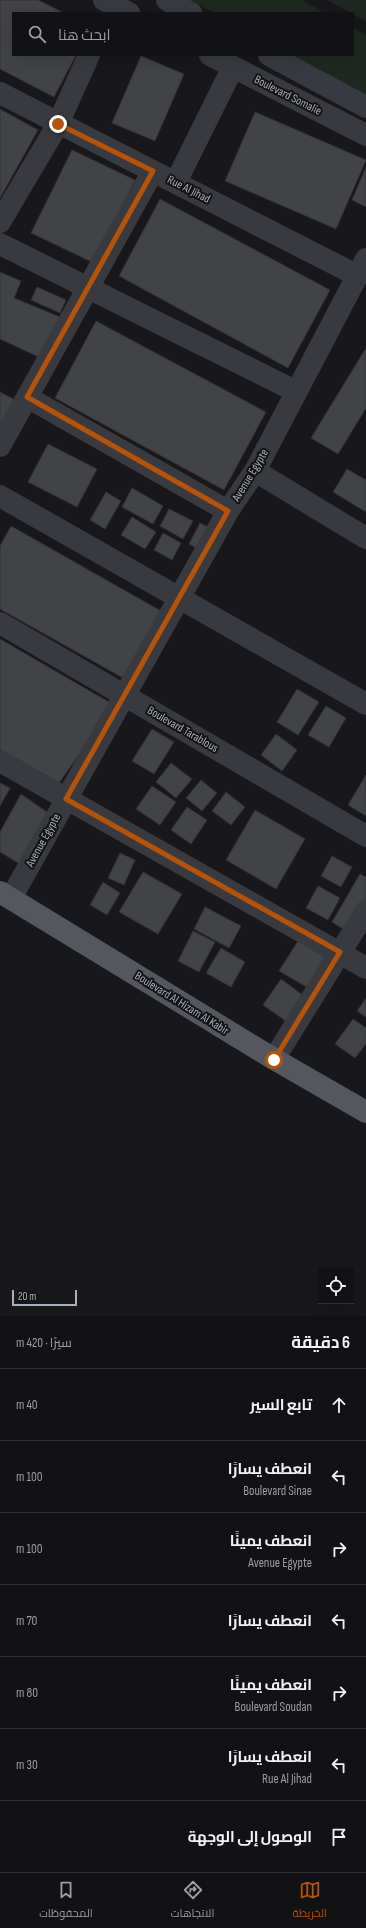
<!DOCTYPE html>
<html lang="ar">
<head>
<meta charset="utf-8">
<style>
  :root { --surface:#121214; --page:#1b1b1d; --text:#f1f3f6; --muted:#9c9ea0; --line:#313234; --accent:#b45309 }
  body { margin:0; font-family:"Sofia Sans Condensed",Cairo,sans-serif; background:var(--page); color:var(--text); direction:rtl }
  .controls { position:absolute; right:12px; bottom:12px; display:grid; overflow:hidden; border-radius:0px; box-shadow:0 4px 16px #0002 }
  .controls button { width:36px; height:36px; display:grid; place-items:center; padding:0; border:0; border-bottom:1px solid var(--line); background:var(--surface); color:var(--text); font:20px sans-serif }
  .scale { position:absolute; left:12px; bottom:10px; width:65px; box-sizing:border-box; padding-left:4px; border:2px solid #a9afba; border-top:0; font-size:11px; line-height:14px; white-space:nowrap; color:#a9afba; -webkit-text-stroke:3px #131315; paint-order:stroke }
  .stop { position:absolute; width:12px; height:12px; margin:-9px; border:3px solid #b45309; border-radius:50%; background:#fff }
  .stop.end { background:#b45309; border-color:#fff; box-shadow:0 1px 4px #0008 }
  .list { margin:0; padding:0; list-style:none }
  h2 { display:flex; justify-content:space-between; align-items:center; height:52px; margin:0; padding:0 16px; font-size:17px }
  h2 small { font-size:13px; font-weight:400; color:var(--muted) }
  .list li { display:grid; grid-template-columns:26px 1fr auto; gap:12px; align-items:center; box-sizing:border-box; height:72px; padding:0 16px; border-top:1px solid var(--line) }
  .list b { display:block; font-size:15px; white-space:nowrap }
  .list p { margin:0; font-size:13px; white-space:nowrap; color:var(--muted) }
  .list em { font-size:13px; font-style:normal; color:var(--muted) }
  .icon { flex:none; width:22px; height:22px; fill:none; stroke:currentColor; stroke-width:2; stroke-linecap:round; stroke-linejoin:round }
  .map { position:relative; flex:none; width:366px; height:1316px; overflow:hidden; direction:ltr }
  .search { position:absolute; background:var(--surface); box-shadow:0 4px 16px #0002; left:12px; right:12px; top:12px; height:44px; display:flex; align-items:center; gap:10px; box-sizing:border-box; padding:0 14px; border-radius:0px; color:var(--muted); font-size:15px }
  .sheet { height:556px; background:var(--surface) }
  nav { display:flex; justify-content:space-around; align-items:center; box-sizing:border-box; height:56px; border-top:1px solid var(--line); background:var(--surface); font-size:11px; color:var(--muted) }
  nav a { display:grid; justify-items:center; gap:2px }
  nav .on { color:var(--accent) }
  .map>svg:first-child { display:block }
  .green { fill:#1f2820 }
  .building { fill:#424347; stroke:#323236 }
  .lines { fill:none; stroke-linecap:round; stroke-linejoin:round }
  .minor { stroke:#393a3f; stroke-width:22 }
  .major { stroke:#54575e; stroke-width:22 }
  .route { stroke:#b45309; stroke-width:5 }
  .labels { text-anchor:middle; stroke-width:4; stroke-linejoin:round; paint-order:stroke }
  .street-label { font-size:12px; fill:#a9afba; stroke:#131315 }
</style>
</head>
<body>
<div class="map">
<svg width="366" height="1316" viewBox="0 0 366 1316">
  <rect width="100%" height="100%" fill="#18181a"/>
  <path class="green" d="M190 0H302L325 13H214Z
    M327 0H366V21Z
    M353 28 366 35V95L292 55H353Z"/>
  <path class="building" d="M0 0H38L64 13H13V55H76L54 97 0 69Z
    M141 56 184 74 155 141 112 123Z
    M0 109 38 130 0 198Z
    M255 112 366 160 336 229 225 181Z
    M72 150 135 180 94 263 31 233Z
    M366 167V207L352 200Z
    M160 199 330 290 288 368 119 276Z
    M0 272 21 281 14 298 60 317 41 358 0 339Z
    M37 287 66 300 60 313 31 300Z
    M96 321 266 412 224 490 55 398Z
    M366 348V408L338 454 311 438Z
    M0 392 15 400 0 430Z
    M48 444 97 469 77 507 28 482Z
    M347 469 366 480V512L333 492Z
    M132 488 163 506 153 524 122 507Z
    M106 492 121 501 105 529 90 520Z
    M169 509 193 521 183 539 160 526Z
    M132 517 156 532 145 549 121 535Z
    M200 523 213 530 202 551 189 544Z
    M11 526 161 611 123 678 0 609V546Z
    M163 533 181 543 172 560 154 550Z
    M0 639 114 705 59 783 0 750Z
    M297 689 319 702 298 735 277 722Z
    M326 706 346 718 329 747 308 735Z
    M152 729 174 742 154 774 132 761Z
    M276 734 297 750 282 771 261 755Z
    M171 763 192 779 176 798 156 782Z
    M366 775V816L348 805Z
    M201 780 217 793 202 811 186 798Z
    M0 783 10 788 0 806Z
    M152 786 176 802 160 825 136 809Z
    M226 792 245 807 231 825 212 811Z
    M21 794 47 812 20 864 0 852V832Z
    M187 807 207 820 191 844 171 830Z
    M255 810 305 839 276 889 226 860Z
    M120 853 135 860 124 885 108 878Z
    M332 856 352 867 341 887 321 876Z
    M143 872 182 894 158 934 119 912Z
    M360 874 366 877V901L348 932 332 922Z
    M103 882 120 893 107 915 90 905Z
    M318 886 340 898 328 920 306 908Z
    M205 907 241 926 229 948 194 929Z
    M193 931 215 942 199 972 178 961Z
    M300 938 330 956 310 989 279 971Z
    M221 948 245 962 231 987 206 973Z
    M281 979 308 999 290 1024 263 1005Z
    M366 998V1017L357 1011Z
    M353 1019 366 1028V1044L355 1058 335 1044Z"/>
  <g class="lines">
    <path class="minor" d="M104 0 129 13
      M167 0 191 13
      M210 55 366 135
      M269 55 366 107
      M0 93 356 275
      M176 182 233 67
      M0 222 58 124 89 55
      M0 244 295 391
      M27 397 228 511
      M0 446 153 171
      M255 471 366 538
      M0 496 366 704
      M0 623 366 836
      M0 761 366 968
      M11 898 228 511 255 471 366 259
      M274 1059 366 911"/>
    <path class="major" d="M0 892 274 1059 366 1112"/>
  </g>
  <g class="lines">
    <path class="route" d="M58 124 153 171 27 397 228 511 66 799 340 952 274 1060"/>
  </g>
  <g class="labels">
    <g class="street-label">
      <text transform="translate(288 95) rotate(27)" y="4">Boulevard Somalie</text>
      <text transform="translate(189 189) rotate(27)" y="4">Rue Al Jihad</text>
      <text transform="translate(250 475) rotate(-59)" y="4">Avenue Egypte</text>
      <text transform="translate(183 729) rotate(30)" y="4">Boulevard Tarablous</text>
      <text transform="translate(43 840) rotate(-61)" y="4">Avenue Egypte</text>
      <text transform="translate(182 1003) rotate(32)" y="4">Boulevard Al Hizam Al Kabir</text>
    </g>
  </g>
</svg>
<div class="controls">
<button><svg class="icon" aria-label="locate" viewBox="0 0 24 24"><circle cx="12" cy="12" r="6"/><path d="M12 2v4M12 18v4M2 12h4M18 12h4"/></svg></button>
</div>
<div class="scale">20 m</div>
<div class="stop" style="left:274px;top:1060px"></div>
<div class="stop end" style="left:58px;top:124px"></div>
<div class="search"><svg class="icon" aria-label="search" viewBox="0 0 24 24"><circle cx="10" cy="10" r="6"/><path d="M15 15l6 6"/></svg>ابحث هنا</div>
</div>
<section class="sheet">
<h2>6 دقيقة<small>سيرًا · 420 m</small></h2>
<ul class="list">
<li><svg class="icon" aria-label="ahead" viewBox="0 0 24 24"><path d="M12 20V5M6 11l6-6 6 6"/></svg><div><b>تابع السير</b></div><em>40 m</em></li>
<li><svg class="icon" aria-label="left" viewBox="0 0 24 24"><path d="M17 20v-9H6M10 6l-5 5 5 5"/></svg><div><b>انعطف يسارًا</b><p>Boulevard Sinae</p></div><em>100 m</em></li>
<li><svg class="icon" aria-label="right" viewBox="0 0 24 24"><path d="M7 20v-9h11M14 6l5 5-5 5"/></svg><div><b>انعطف يمينًا</b><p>Avenue Egypte</p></div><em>100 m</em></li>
<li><svg class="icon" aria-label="left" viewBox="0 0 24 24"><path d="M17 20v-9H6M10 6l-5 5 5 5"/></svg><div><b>انعطف يسارًا</b></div><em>70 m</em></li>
<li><svg class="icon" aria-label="right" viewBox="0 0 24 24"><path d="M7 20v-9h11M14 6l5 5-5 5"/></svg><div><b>انعطف يمينًا</b><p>Boulevard Soudan</p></div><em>80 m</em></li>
<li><svg class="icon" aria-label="left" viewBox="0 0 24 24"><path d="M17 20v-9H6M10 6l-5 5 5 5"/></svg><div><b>انعطف يسارًا</b><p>Rue Al Jihad</p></div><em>30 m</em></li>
<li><svg class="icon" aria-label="arrive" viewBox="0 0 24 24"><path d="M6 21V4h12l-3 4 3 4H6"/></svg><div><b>الوصول إلى الوجهة</b></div></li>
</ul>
</section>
<nav>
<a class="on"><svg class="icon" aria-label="map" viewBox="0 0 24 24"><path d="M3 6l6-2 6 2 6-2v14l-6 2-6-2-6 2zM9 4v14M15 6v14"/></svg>الخريطة</a>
<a><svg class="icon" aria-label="directions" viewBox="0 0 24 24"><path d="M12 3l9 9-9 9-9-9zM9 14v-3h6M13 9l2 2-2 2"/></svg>الاتجاهات</a>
<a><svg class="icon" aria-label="saved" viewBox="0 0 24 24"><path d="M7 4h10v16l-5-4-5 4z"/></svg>المحفوظات</a>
</nav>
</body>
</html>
